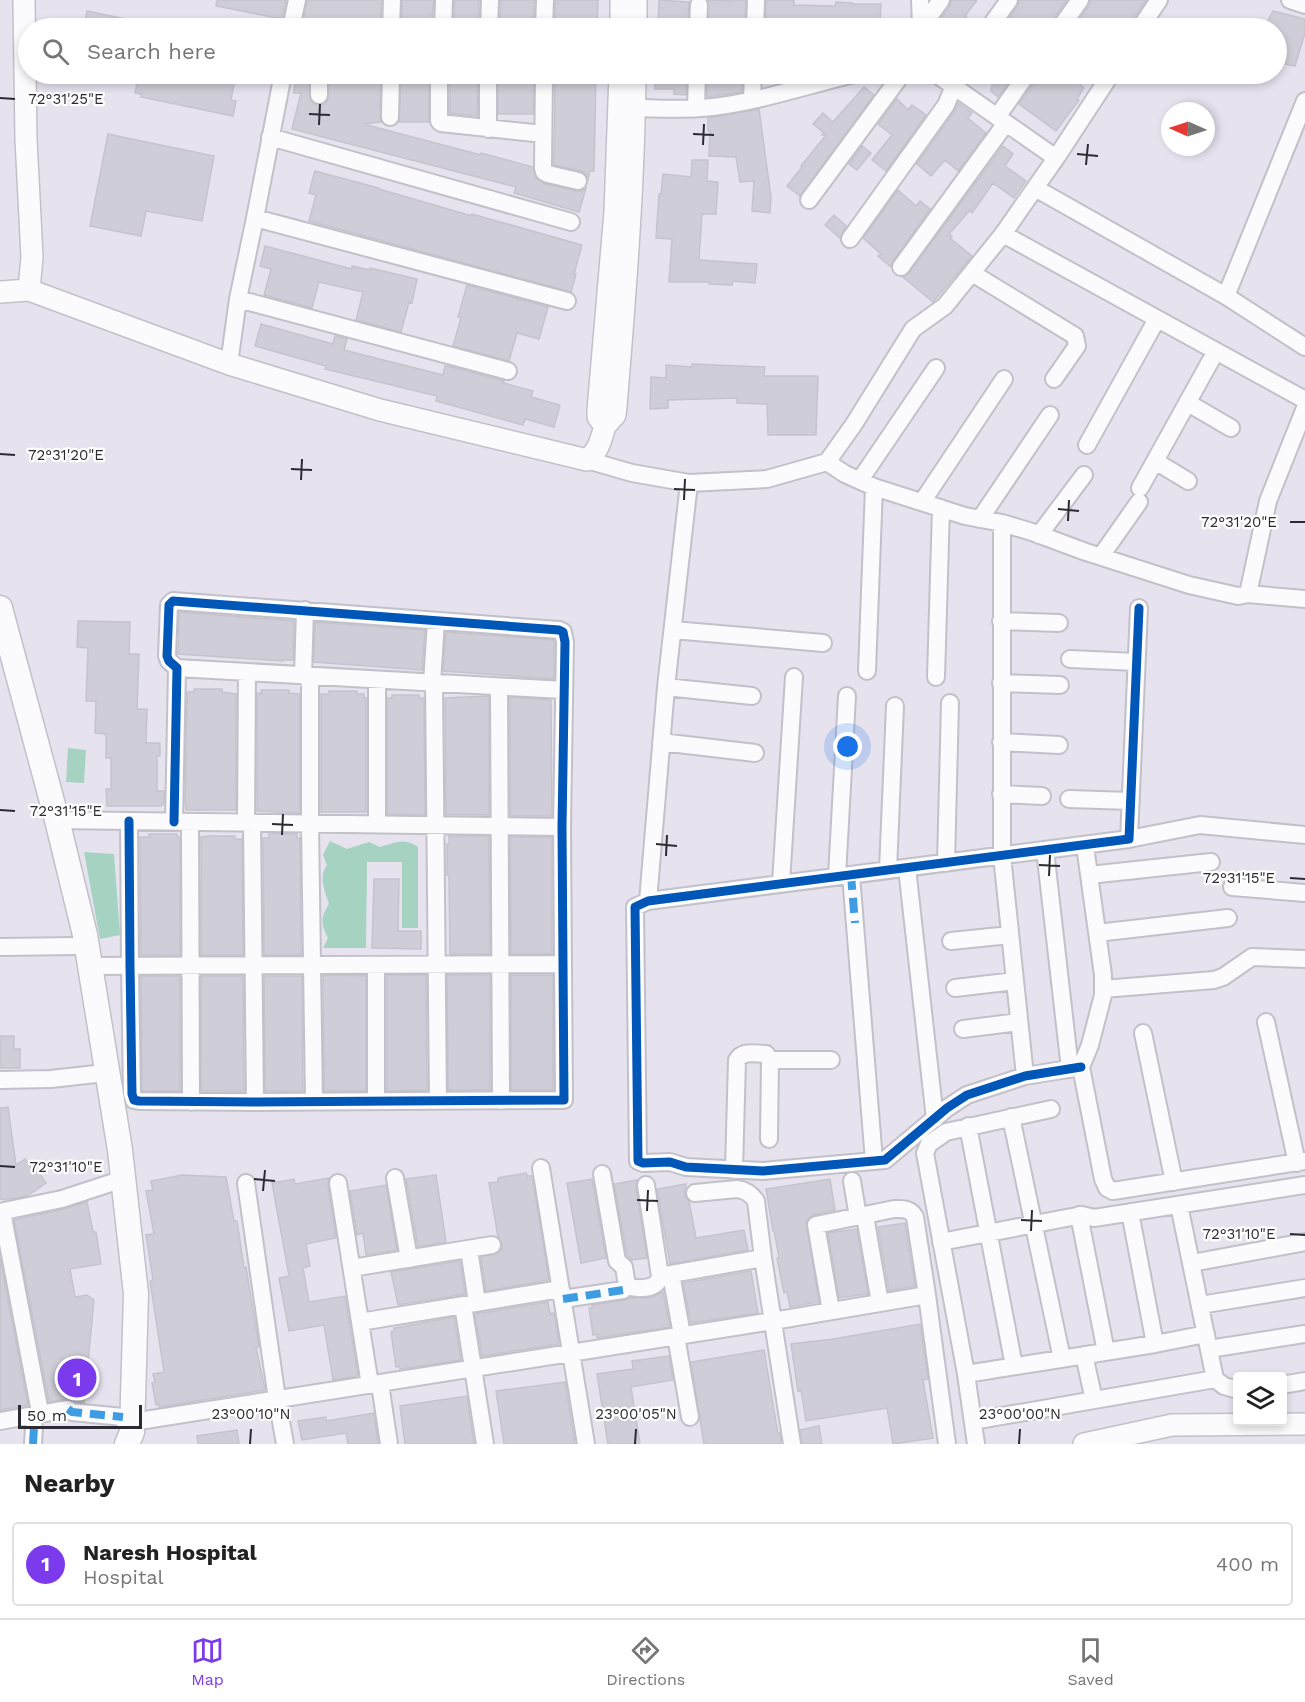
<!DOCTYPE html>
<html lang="en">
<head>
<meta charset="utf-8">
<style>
  :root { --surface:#fff; --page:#f2f2f2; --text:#222; --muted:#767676; --line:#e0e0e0; --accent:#7c3aed }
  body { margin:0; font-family:"Work Sans",sans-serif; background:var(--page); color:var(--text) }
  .controls { position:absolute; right:18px; bottom:18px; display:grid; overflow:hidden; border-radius:6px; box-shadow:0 3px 9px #0003 }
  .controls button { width:54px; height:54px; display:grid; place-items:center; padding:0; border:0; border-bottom:2px solid var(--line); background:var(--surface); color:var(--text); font:30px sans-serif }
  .compass { position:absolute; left:1161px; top:102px; width:54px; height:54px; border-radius:50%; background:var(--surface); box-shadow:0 3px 9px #0003; rotate:273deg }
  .scale { position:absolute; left:18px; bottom:15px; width:124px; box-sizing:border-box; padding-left:6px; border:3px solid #2c2a32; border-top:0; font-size:16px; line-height:21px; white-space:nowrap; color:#2c2a32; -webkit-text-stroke:4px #fff; paint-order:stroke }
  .you { position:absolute; left:848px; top:747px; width:21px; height:21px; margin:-15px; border:4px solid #fff; border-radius:50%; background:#1a73e8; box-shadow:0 0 0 9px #1a73e833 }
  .badge { display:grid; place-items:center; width:39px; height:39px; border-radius:50%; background:var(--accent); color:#fff; font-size:20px; font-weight:700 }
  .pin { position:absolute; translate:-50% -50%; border:3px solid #fff; box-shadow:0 2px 6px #0006 }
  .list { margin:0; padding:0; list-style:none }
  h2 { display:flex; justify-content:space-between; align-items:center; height:78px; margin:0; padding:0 24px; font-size:26px }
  h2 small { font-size:20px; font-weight:400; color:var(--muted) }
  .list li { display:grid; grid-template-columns:39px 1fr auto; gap:18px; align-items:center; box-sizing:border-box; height:84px; margin:0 12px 12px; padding:0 12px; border:2px solid var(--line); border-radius:6px }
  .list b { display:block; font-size:22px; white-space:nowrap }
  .list p { margin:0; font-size:20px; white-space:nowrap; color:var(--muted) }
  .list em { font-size:20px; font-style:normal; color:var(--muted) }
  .icon { flex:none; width:33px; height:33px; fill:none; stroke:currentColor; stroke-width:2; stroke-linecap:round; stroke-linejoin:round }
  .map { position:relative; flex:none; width:1305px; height:1444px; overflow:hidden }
  .search { position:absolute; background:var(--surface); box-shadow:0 3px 9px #0003; left:18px; right:18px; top:18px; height:66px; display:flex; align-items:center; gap:15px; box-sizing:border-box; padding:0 21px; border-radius:33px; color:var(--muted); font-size:22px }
  .sheet { height:174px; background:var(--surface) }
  nav { display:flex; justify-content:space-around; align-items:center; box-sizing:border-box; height:84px; border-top:2px solid var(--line); background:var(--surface); font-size:16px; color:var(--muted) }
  nav a { display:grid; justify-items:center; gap:3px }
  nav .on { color:var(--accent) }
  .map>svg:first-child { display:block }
  .green { fill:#a5d2c1 }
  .building { fill:#cfcdd7; stroke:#c5c3cc; stroke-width:1.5 }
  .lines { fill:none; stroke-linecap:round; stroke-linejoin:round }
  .minor-casing { stroke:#c2c0c9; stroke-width:20 }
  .tertiary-casing { stroke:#c2c0c9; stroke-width:24 }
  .secondary-casing { stroke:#c2c0c9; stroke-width:27 }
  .minor { stroke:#fbfbfd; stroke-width:16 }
  .tertiary { stroke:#fbfbfd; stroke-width:21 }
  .secondary { stroke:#fbfbfd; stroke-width:24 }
  .quiet { stroke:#3d9ce2; stroke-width:8; stroke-dasharray:15 8; stroke-linecap:butt }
  .cycleway-casing { stroke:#fff; stroke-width:13 }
  .cycleway { stroke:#0057b8; stroke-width:9 }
  .ticks { fill:none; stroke:#2c2a32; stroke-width:2 }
  .ticks-label { font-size:15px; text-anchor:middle; fill:#2c2a32; stroke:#fff; stroke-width:4.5; stroke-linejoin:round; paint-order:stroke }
</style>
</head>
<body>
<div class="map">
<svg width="1305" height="1444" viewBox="0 0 1305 1444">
  <rect width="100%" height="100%" fill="#e6e3ef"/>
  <path class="green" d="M68 748 86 750 84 783 66 782Z
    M330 841 347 849 369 842 380 847C396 843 403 837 418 847V928H402V862H367L366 948H323L328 938C321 924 320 918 329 904 325 891 318 877 327 865L323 855Z
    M84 852 114 854 120 935 100 939Z"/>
  <path class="building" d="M217 0H286L282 19 216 6Z
    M307 0H381V28L304 27 303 24Z
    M402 0H434L431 28H401Z
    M454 0H479V22H454Z
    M500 0H534V24L500 23Z
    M555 0H598L597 26H555Z
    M659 0 689 2 688 28H658Z
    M708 0 731 1V0H746L745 28H708Z
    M766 0H794V5L835 6 836 2 852 3V4H881L880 22 851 21V28L818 26V28H765Z
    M951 0H977L965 16 979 28H934L950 6Z
    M1019 0H1067L1051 22 1050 28H1002L1018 6Z
    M1090 0H1146L1131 22 1130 28H1073L1089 6Z
    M87 11 141 22V28H84Z
    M1273 11 1305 19V33L1295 66 1276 62V28H1264Z
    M142 74H236L231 100 236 101 233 116 141 97V94L135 93 138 78H141Z
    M295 74H309L310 100 313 104 318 105 325 104 328 100 329 74H381L380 117 381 122 363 124 481 155V153L533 167 536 178 546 184 576 191H582L586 188 579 212 514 193 516 187 292 129 301 93H294Z
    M401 74H429V122H399Z
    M450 74H478L477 116 450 113Z
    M498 74H534L533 114H498Z
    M555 74H596L594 171H590L588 179 586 174 581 171 554 165Z
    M655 74H687L686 95 674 94V89H655Z
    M707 74H724V76L742 77V92L707 97Z
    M994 74H1015L998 97 991 91Z
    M1037 74H1089L1080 85 1084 88 1077 99 1079 100 1056 131 1019 104 1036 80Z
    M864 87 874 95 800 196 787 186 802 167 801 166 826 135H822L824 133 813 124 823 113 833 122Z
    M897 99 908 110 912 105 926 115 886 171 872 160 892 135 878 124Z
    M958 103 972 113 968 118 986 133 958 171 945 160 931 176 917 164 955 111Z
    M759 109 771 197 770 213 752 211 754 181 740 182 736 157 709 156 710 131H708V118Z
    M108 134 214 156 202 221 146 211 141 236 90 226Z
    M862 146 871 153 857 170 849 164Z
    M1003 146 1013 154 1005 166 1026 181 1014 198 993 183 972 213 970 210 949 234 952 236 950 238 972 256 933 302 903 277 909 273Z
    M692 160H708L707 181 718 182 716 214H702L699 258 700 260 757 264 755 283 733 281 732 285 709 284 710 282H669L672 239 656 238 659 194H661L663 174 691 177Z
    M315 171 379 188V189L472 216V214L582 245 574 274H576L571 292 309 221 316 195 309 193Z
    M898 190 916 206 920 201 930 209 893 261 891 267 878 256 881 254 863 238Z
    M834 215 846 226 840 238 825 225Z
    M265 246 352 269V266L370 270V268L417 279 412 303 409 302 401 332 356 320 363 292 319 282 312 308 264 295 271 269 260 266Z
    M467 285 548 307 539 339 517 333 509 361 453 346 461 318 458 317Z
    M261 324 333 344 335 336 347 339 344 350 443 375 445 366H448L504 381 503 383 533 391 531 397 560 405 554 427 525 419 523 425 436 401 437 396 325 369 326 366 255 346Z
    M692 364 765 367 764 376H818L816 435H768L767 404 737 403V398L668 400V408L650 409 651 377 666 378V365L692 367Z
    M179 612 294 621 293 660H283V661L178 654Z
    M78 621 130 622 129 654H139L137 709H147L146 743H160V756H157V791H164V804L161 806H107L106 789H111V758H106V734L95 733 96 701H86L88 648 77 647Z
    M315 622 425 630 422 670 314 662Z
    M446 632 554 640V679L443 671Z
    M194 689H222V692L236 694V810H186L185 802 187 692H194Z
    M261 690H289V693L300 694V813L257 811V693H262Z
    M329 691H357V694H364V698H366V812H321V694H329Z
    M392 695H419V698H424L425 815 387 814V698H392Z
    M489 696V815H446L445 698Z
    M510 697 551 700 552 816H510Z
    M269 833 297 834V838H300L301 955H264L263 838H269Z
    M149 834H177V837H180V955H141L140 837H149Z
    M208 836H235V839H242L243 955H201V837Z
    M449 836H489L490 954H450L449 875H447V844H449Z
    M510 837H552V954H511Z
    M374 879H399L398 931H421V949L372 948Z
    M333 975 366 976V1091H324L323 976Z
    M387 975H426L427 1090 387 1091Z
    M447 975H490V1090H448Z
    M511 975H553V1090H511Z
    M141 976H180V1091H142Z
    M201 976H243L244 1091H201Z
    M264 976H302L303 1091H265Z
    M0 1036H14V1049H20V1068H0Z
    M8 1107 16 1165 25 1159 35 1173 38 1171 46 1183 27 1196 4 1200 3 1199H0V1108Z
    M526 1173 527 1176H532L549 1280 486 1291 481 1257 498 1253 502 1249V1244L498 1237 489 1183 498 1182V1178Z
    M182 1175 226 1177 234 1221H237L244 1268 246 1267 259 1347H256L265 1390 159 1407V1404L156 1405 152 1383 155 1382 153 1374 164 1372 150 1281 153 1280 146 1235 154 1234 146 1191 153 1190 151 1181Z
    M436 1175 446 1242 418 1247 406 1179Z
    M329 1178 328 1185 336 1238 306 1244 310 1266 303 1268 309 1302 345 1296 358 1376 333 1380 324 1325 289 1331 279 1278 289 1276 272 1183 294 1179 295 1184Z
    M592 1179 606 1258 581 1263 567 1183Z
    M830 1179 835 1210 813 1215 809 1218 806 1222 819 1302 790 1307 787 1292 784 1293 777 1258 779 1257 774 1231H773L766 1189Z
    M637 1180 636 1187 647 1258 632 1260 627 1255 614 1184Z
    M686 1184 685 1195 689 1201 696 1238 744 1230 748 1250 670 1264 657 1189Z
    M386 1185 397 1250 366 1255 363 1233 357 1235 350 1191Z
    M87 1202 93 1232H96L101 1264 70 1269 75 1297 87 1295 94 1300 84 1403 67 1399 49 1402 14 1220 64 1209Z
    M905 1223 915 1286 889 1291 878 1227Z
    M857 1229 868 1294 839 1298 828 1233Z
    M0 1258 28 1405 0 1410Z
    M460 1261 465 1294 398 1305 391 1272Z
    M751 1271 758 1313 691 1323 683 1283Z
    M663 1292 670 1327 597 1338V1334L593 1335 589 1308H592V1305L625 1300 630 1298H650Z
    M548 1302 550 1314 554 1313 559 1342 558 1344 482 1356 475 1314Z
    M454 1317 461 1360 400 1369 399 1366 396 1367 391 1332 394 1331V1328Z
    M920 1324 928 1379 923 1380 933 1438 893 1444 887 1408 806 1421 801 1390 798 1391 791 1344 833 1339Z
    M764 1350 778 1434 780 1433 781 1444H704L691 1362Z
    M669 1356 673 1380 631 1387 640 1444H608L597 1374 633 1369 632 1361Z
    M565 1382 575 1444H504L496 1391Z
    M467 1396 474 1444H405L400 1406Z
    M374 1413 378 1444H348L346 1433 302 1440 298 1421 326 1417V1421Z
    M819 1426 822 1444H802L800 1430Z
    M237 1430 239 1444H198L197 1436Z"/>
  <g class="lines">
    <g class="minor-casing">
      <path id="minor" d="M920 0 921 28
        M1290 0 1305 5
        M291 28 297 0
        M391 28 392 0
        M443 28 444 0
        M489 28 490 0
        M544 28 545 0
        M698 28 699 5
        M755 28 756 0
        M921 28 941 0
        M989 28 1009 0
        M1060 28 1080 0
        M1140 28 1159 0
        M439 74V121L441 123 543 134
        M544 74 543 168 544 172 548 174 578 181
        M936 74 1056 158
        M319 95V74
        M752 99 753 74
        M625 107C654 109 684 110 713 107 761 101 808 85 854 74
        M696 108 697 74
        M390 117 391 74
        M997 117 1027 74
        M488 129V74
        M270 137 571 222
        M1035 188 1226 296 1305 347
        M809 200 902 74
        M255 218 567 301
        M1003 234 1305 400
        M850 239 946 105 959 74
        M901 267 1006 123
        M972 273 1075 336 1077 346 1054 379
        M1226 296 1305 101
        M238 299 508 371
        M229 364 238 299 255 218 283 74
        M1188 403 1231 428
        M1087 445 1157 319
        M587 460 632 473 689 483 767 479 827 462 854 424 913 329 945 306 1003 234 1056 158 1111 74
        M1155 461 1188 481
        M827 462 845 474 874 487 965 516 1002 523 1032 532 1086 552 1189 585 1238 596 1248 594 1268 501 1305 408
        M860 480 936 368
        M1140 488 1216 351
        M922 502 1004 379
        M980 519 1050 415
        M1002 523V856L1025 1076
        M1039 535 1084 475
        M1101 556 1139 502
        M1248 594 1305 599
        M1001 621 1059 623
        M673 630 823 643
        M1070 659 1136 662
        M177 668 563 690
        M867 671 874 487
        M303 676 305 610
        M310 676V823L314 1102
        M936 677 941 508
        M432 683 436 621
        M434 683 438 1101
        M1001 683 1060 685
        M499 687 501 1101
        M666 687 752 696
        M661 742 755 753
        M1001 742 1059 745
        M1001 794 1042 796
        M1069 799 1131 801
        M57 820 562 827
        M129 821 130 965 132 1094 134 1100 139 1101 255 1102 564 1100 562 827 565 642 563 632 559 630 173 601 169 605 167 656 169 661 177 668 174 822
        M190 822 191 1102
        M246 823 247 672
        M252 823 255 1102
        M377 824V680
        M1129 839 1200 825 1305 835
        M1085 846 1103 975V995L1090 1045 1081 1067 1103 1179 1107 1188 1113 1191 1305 1161
        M1045 850 1070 1069
        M946 863 950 703
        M907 868 935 1119
        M888 870 895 706
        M851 875 874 1161
        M1089 875 1211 862
        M837 876 847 696
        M781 883 794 677
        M1232 887 1305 893
        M648 901 666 687 689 483
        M1097 933 1228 918
        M951 941 1010 935
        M0 947 77 946
        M376 965V1101
        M91 966 563 964
        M955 988 1015 981
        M1103 989 1214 980 1223 977 1252 957 1305 959
        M1266 1022 1297 1163
        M963 1029 1019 1022
        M1143 1033 1174 1182
        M1081 1067 1025 1076 967 1095 947 1108 885 1160 763 1171 686 1167 670 1162 643 1163 638 1161 635 907 648 901 1129 839 1139 608
        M0 1080 51 1079 96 1074
        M1011 1117 1062 1359
        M968 1126 1014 1366
        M769 1139 770 1060
        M541 1168 586 1444
        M734 1170 737 1060C743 1050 755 1054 766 1054L770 1060H831
        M602 1174 617 1261 624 1267 627 1286C634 1289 648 1289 654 1285 658 1283 659 1280 660 1276L646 1185
        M395 1178 409 1259
        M852 1181 858 1217
        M246 1183 277 1399 285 1444
        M338 1183 370 1385
        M695 1193 737 1189C746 1190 751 1194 756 1201L763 1258
        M1179 1205 1215 1379 1224 1386 1238 1390
        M0 1212 62 1199 114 1182
        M2 1212 40 1412
        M1130 1212 1155 1344
        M1079 1215 1106 1352
        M865 1216 880 1303
        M941 1242 1082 1215 1094 1218 1305 1185
        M469 1249 477 1303
        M1192 1263 1305 1242
        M352 1268 492 1245
        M671 1274 682 1335
        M660 1276 763 1258 792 1444
        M563 1299 623 1290
        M463 1305 485 1444
        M1200 1305 1305 1288
        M831 1311 816 1225 894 1209C902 1209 910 1208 915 1217L927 1295
        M360 1322 561 1289
        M676 1336 690 1417
        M1209 1349 1305 1334
        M1084 1355 1094 1400
        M966 1374 925 1153 929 1144 946 1132 1051 1109
        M380 1384 389 1444
        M1282 1385 1305 1381
        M123 1420 139 1421 773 1321 927 1295 947 1444
        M0 1421 68 1409 72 1412 123 1417
        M973 1421 1215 1379
        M33 1444 34 1427
        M976 1444 966 1374 1155 1344 1206 1334"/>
    </g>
    <g class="tertiary-casing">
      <path id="tertiary" d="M24 0 26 139 32 257 29 290
        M621 28V0
        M636 28V0
        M620 74 615 212 598 410V417L605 426 615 415 616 407C625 296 634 185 635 74
        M0 292 29 290 229 364 380 410 587 460C599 451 601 439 605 426
        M1084 1444 1172 1425 1305 1424"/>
    </g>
    <g class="secondary-casing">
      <path id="secondary" d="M0 608 57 820 85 935 120 1150 136 1294 132 1432 127 1444"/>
    </g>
    <use href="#minor" class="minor"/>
    <use href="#tertiary" class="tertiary"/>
    <use href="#secondary" class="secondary"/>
    <path class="quiet" d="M851 875 855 923
      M563 1299 623 1290
      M68 1409 72 1412 123 1417
      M33 1444 34 1427"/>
    <g class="cycleway-casing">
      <path id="cycleway" d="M129 821 130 965 132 1094 134 1100 139 1101 255 1102 564 1100 562 827 565 642 563 632 559 630 173 601 169 605 167 656 169 661 177 668 174 822
        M1081 1067 1025 1076 967 1095 947 1108 885 1160 763 1171 686 1167 670 1162 643 1163 638 1161 635 907 648 901 1129 839 1139 608"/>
    </g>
    <use href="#cycleway" class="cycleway"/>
  </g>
  <path class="ticks" d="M0 98 15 99M309 114 330 115M319 125 320 104M693 134 714 135M703 145 704 124M1077 154 1098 156M1086 165 1088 144M0 454 15 455M291 469 312 470M301 480 302 459M674 489 695 490M684 500 685 479M1058 509 1079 511M1068 521 1069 500M1290 522H1305M0 810 15 811M272 824 293 825M282 835 283 814M656 844 677 846M666 856 667 835M1039 865 1060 866M1049 876 1050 855M1290 878 1305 879M0 1166 15 1167M254 1179 275 1181M263 1191 265 1170M637 1200 658 1201M647 1211 648 1190M1021 1220 1042 1221M1031 1231 1032 1210M1290 1234 1305 1235M250 1444 251 1429M635 1444 636 1429M1019 1444 1020 1429"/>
  <g class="ticks-label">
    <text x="66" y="104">72°31'25"E</text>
    <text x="66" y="460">72°31'20"E</text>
    <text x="1239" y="527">72°31'20"E</text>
    <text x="66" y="816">72°31'15"E</text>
    <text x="1239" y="883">72°31'15"E</text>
    <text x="66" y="1172">72°31'10"E</text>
    <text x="1239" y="1239">72°31'10"E</text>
    <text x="251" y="1419">23°00'10"N</text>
    <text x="636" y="1419">23°00'05"N</text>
    <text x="1020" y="1419">23°00'00"N</text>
  </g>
</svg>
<div class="controls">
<button><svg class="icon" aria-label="layers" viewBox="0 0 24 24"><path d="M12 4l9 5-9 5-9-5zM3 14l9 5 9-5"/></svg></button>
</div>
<svg class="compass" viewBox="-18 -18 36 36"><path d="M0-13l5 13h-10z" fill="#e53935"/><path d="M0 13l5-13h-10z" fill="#767676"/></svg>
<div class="scale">50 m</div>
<div class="you"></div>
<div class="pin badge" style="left:77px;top:1378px">1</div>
<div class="search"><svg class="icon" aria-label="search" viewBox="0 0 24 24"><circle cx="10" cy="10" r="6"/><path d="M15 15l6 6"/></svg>Search here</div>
</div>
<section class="sheet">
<h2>Nearby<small></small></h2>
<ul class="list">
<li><span class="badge">1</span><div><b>Naresh Hospital</b><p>Hospital</p></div><em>400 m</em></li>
</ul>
</section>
<nav>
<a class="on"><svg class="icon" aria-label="map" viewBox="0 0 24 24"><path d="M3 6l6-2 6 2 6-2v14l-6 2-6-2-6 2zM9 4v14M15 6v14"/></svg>Map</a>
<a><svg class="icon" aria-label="directions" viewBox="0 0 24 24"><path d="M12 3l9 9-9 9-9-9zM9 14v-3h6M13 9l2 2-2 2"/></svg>Directions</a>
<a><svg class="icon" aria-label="saved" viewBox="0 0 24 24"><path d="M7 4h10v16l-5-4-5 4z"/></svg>Saved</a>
</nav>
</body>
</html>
